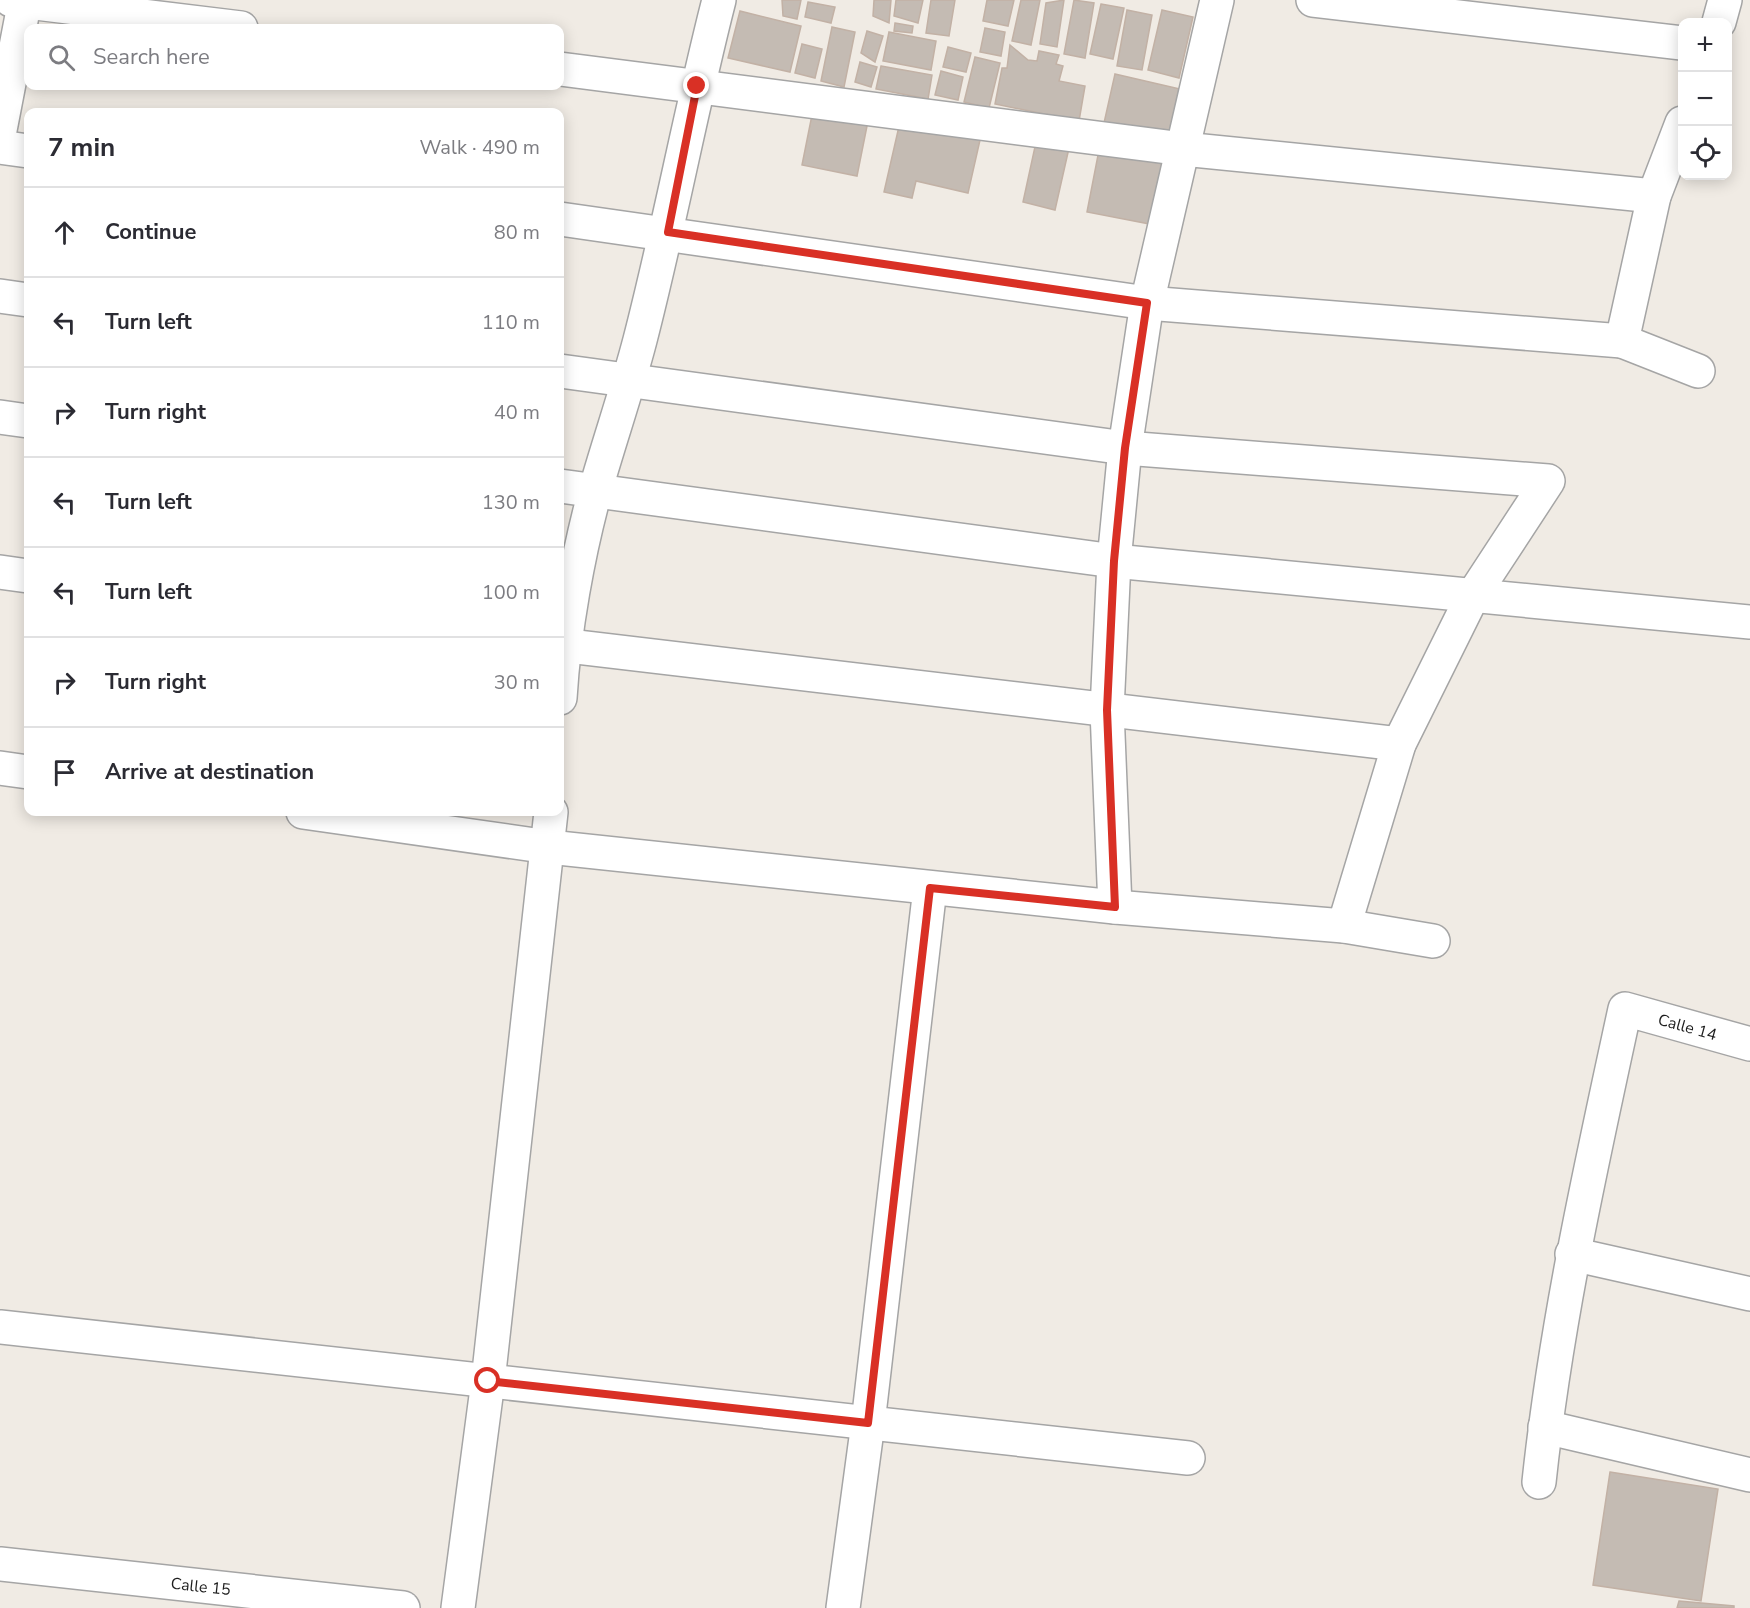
<!DOCTYPE html>
<html lang="en">
<head>
<meta charset="utf-8">
<style>
  :root { --surface:#fff; --page:#f2f2f3; --text:#2b2b33; --muted:#7c7c81; --line:#e1e1e2 }
  body { margin:0; font-family:"Nunito Sans",sans-serif; background:var(--page); color:var(--text) }
  .controls { position:absolute; right:18px; top:18px; display:grid; overflow:hidden; border-radius:12px; box-shadow:0 3px 15px #0003 }
  .controls button { width:54px; height:54px; display:grid; place-items:center; padding:0; border:0; border-bottom:2px solid var(--line); background:var(--surface); color:var(--text); font:30px sans-serif }
  .stop { position:absolute; width:18px; height:18px; margin:-14px; border:4px solid #d93025; border-radius:50%; background:#fff }
  .stop.end { background:#d93025; border-color:#fff; box-shadow:0 2px 6px #0008 }
  .list { margin:0; padding:0; list-style:none }
  h2 { display:flex; justify-content:space-between; align-items:center; height:78px; margin:0; padding:0 24px; font-size:26px }
  h2 small { font-size:20px; font-weight:400; color:var(--muted) }
  .list li { display:grid; grid-template-columns:39px 1fr auto; gap:18px; align-items:center; box-sizing:border-box; height:90px; padding:0 24px; border-top:2px solid var(--line) }
  .list b { display:block; font-size:22px; white-space:nowrap }
  .list em { font-size:20px; font-style:normal; color:var(--muted) }
  .icon { flex:none; width:33px; height:33px; fill:none; stroke:currentColor; stroke-width:2; stroke-linecap:round; stroke-linejoin:round }
  .map { position:relative; flex:none; width:1750px; height:1608px; overflow:hidden }
  .search { position:absolute; background:var(--surface); box-shadow:0 3px 15px #0003; left:24px; top:24px; width:540px; height:66px; display:flex; align-items:center; gap:15px; box-sizing:border-box; padding:0 21px; border-radius:12px; color:var(--muted); font-size:22px }
  .panel { position:absolute; background:var(--surface); box-shadow:0 3px 15px #0003; left:24px; top:108px; width:540px; height:708px; border-radius:12px }
  .map>svg:first-child { display:block }
  .building { fill:#c4bbb3; stroke:#c2b1a5; stroke-width:1.5 }
  .lines { fill:none; stroke-linecap:round; stroke-linejoin:round }
  .minor-casing { stroke:#a5a5a5; stroke-width:36 }
  .minor { stroke:#fff; stroke-width:33 }
  .route { stroke:#d93025; stroke-width:8 }
  .labels { text-anchor:middle; stroke-width:6; stroke-linejoin:round; paint-order:stroke }
  .street-label { font-size:16px; fill:#1e1e1e; stroke:#fff }
</style>
</head>
<body>
<div class="map">
<svg width="1750" height="1608" viewBox="0 0 1750 1608">
  <rect width="100%" height="100%" fill="#f0ebe4"/>
  <path class="building" d="M782 0H801L797 19 783 16Z
    M874 0H891L889 23 873 16Z
    M896 0H923L918 23 894 16Z
    M931 0H955L949 36 926 33Z
    M987 0H1014L1008 26 983 21Z
    M1021 0H1040L1031 45 1012 41Z
    M1064 0 1057 47 1040 44 1046 3Z
    M1074 0 1094 3 1085 58 1064 54Z
    M808 2 835 7 831 23 805 17Z
    M1101 4 1124 8 1113 59 1090 54Z
    M1127 10 1152 15 1142 70 1117 66Z
    M1162 10 1193 17 1179 78 1148 70Z
    M740 11 801 26 790 72 728 58Z
    M895 23 913 26 912 33 894 31Z
    M832 27 855 32 844 87 821 81Z
    M985 28 1005 32 1001 56 980 52Z
    M867 31 883 36 875 62 861 53Z
    M889 32 936 41 931 70 883 61Z
    M802 44 822 49 815 78 795 73Z
    M1010 45 1028 60 1037 61 1039 51 1059 55 1056 64 1063 66 1059 81 1085 86 1079 121 995 104 1002 68H1007Z
    M948 47 971 53 966 72 943 67Z
    M975 57 1000 63 989 108 964 102Z
    M860 62 877 67 871 87 855 82Z
    M881 66 932 75 928 99 876 89Z
    M941 71 963 77 958 100 935 95Z
    M1115 74 1180 89 1168 138 1104 123Z
    M813 110 868 121 857 176 802 165Z
    M900 122 980 140 968 193 916 181 912 198 884 192Z
    M1036 142 1069 148 1055 210 1023 202Z
    M1100 145 1168 158 1155 225 1087 212Z
    M1610 1472 1718 1489 1701 1601 1593 1585Z
    M1679 1601 1734 1606V1608H1677Z"/>
  <g class="lines">
    <g class="minor-casing">
      <g id="minor">
        <path d="M11 0 241 28"/>
        <path d="M1313 0 1682 43"/>
        <path d="M1719 22 1725 0"/>
        <path d="M560 69 1183 149 1654 196"/>
        <path d="M1682 123 1654 196 1622 341 1698 371"/>
        <path d="M0 130 25 0"/>
        <path d="M0 147 28 151"/>
        <path d="M560 219 1147 303 1622 341"/>
        <path d="M0 296 28 300"/>
        <path d="M560 371 1125 448 1548 481 1472 597 1399 744 1344 926"/>
        <path d="M0 417 28 421"/>
        <path d="M560 486 1114 561 1750 622"/>
        <path d="M0 572 28 576"/>
        <path d="M560 645 1399 744"/>
        <path d="M560 698C564 631 578 553 596 488 610 439 627 390 640 340 669 228 690 113 719 0"/>
        <path d="M0 768 28 772"/>
        <path d="M303 812 549 847 1115 907 1344 926 1433 941"/>
        <path d="M1115 907 1107 710 1114 561 1125 448 1147 303 1217 0"/>
        <path d="M1572 1254 1750 1294"/>
        <path d="M0 1327 1188 1458"/>
        <path d="M1545 1427 1750 1475"/>
        <path id="s1" d="M1539 1482C1556 1322 1591 1166 1625 1009L1750 1044"/>
        <path id="s2" d="M0 1564 403 1608"/>
        <path d="M458 1608 488 1381 551 812"/>
        <path d="M843 1608 868 1423 930 888"/>
      </g>
    </g>
    <use href="#minor" class="minor"/>
  </g>
  <g class="lines">
    <path class="route" d="M488 1381 868 1423 930 888 1115 907 1107 710 1114 561 1125 448 1147 303 668 232 697 86"/>
  </g>
  <g class="labels">
    <g class="street-label">
      <text dy="6" stroke="none"><textPath href="#s1" startOffset="546">Calle 14</textPath></text>
      <text dy="6" stroke="none"><textPath href="#s2" startOffset="202">Calle 15</textPath></text>
    </g>
  </g>
</svg>
<div class="controls">
<button>+</button>
<button>−</button>
<button><svg class="icon" aria-label="locate" viewBox="0 0 24 24"><circle cx="12" cy="12" r="6"/><path d="M12 2v4M12 18v4M2 12h4M18 12h4"/></svg></button>
</div>
<div class="stop" style="left:488px;top:1381px"></div>
<div class="stop end" style="left:697px;top:86px"></div>
<div class="search"><svg class="icon" aria-label="search" viewBox="0 0 24 24"><circle cx="10" cy="10" r="6"/><path d="M15 15l6 6"/></svg>Search here</div>
<section class="panel">
<h2>7 min<small>Walk · 490 m</small></h2>
<ul class="list">
<li><svg class="icon" aria-label="ahead" viewBox="0 0 24 24"><path d="M12 20V5M6 11l6-6 6 6"/></svg><div><b>Continue</b></div><em>80 m</em></li>
<li><svg class="icon" aria-label="left" viewBox="0 0 24 24"><path d="M17 20v-9H6M10 6l-5 5 5 5"/></svg><div><b>Turn left</b></div><em>110 m</em></li>
<li><svg class="icon" aria-label="right" viewBox="0 0 24 24"><path d="M7 20v-9h11M14 6l5 5-5 5"/></svg><div><b>Turn right</b></div><em>40 m</em></li>
<li><svg class="icon" aria-label="left" viewBox="0 0 24 24"><path d="M17 20v-9H6M10 6l-5 5 5 5"/></svg><div><b>Turn left</b></div><em>130 m</em></li>
<li><svg class="icon" aria-label="left" viewBox="0 0 24 24"><path d="M17 20v-9H6M10 6l-5 5 5 5"/></svg><div><b>Turn left</b></div><em>100 m</em></li>
<li><svg class="icon" aria-label="right" viewBox="0 0 24 24"><path d="M7 20v-9h11M14 6l5 5-5 5"/></svg><div><b>Turn right</b></div><em>30 m</em></li>
<li><svg class="icon" aria-label="arrive" viewBox="0 0 24 24"><path d="M6 21V4h12l-3 4 3 4H6"/></svg><div><b>Arrive at destination</b></div></li>
</ul>
</section>
</div>
</body>
</html>
